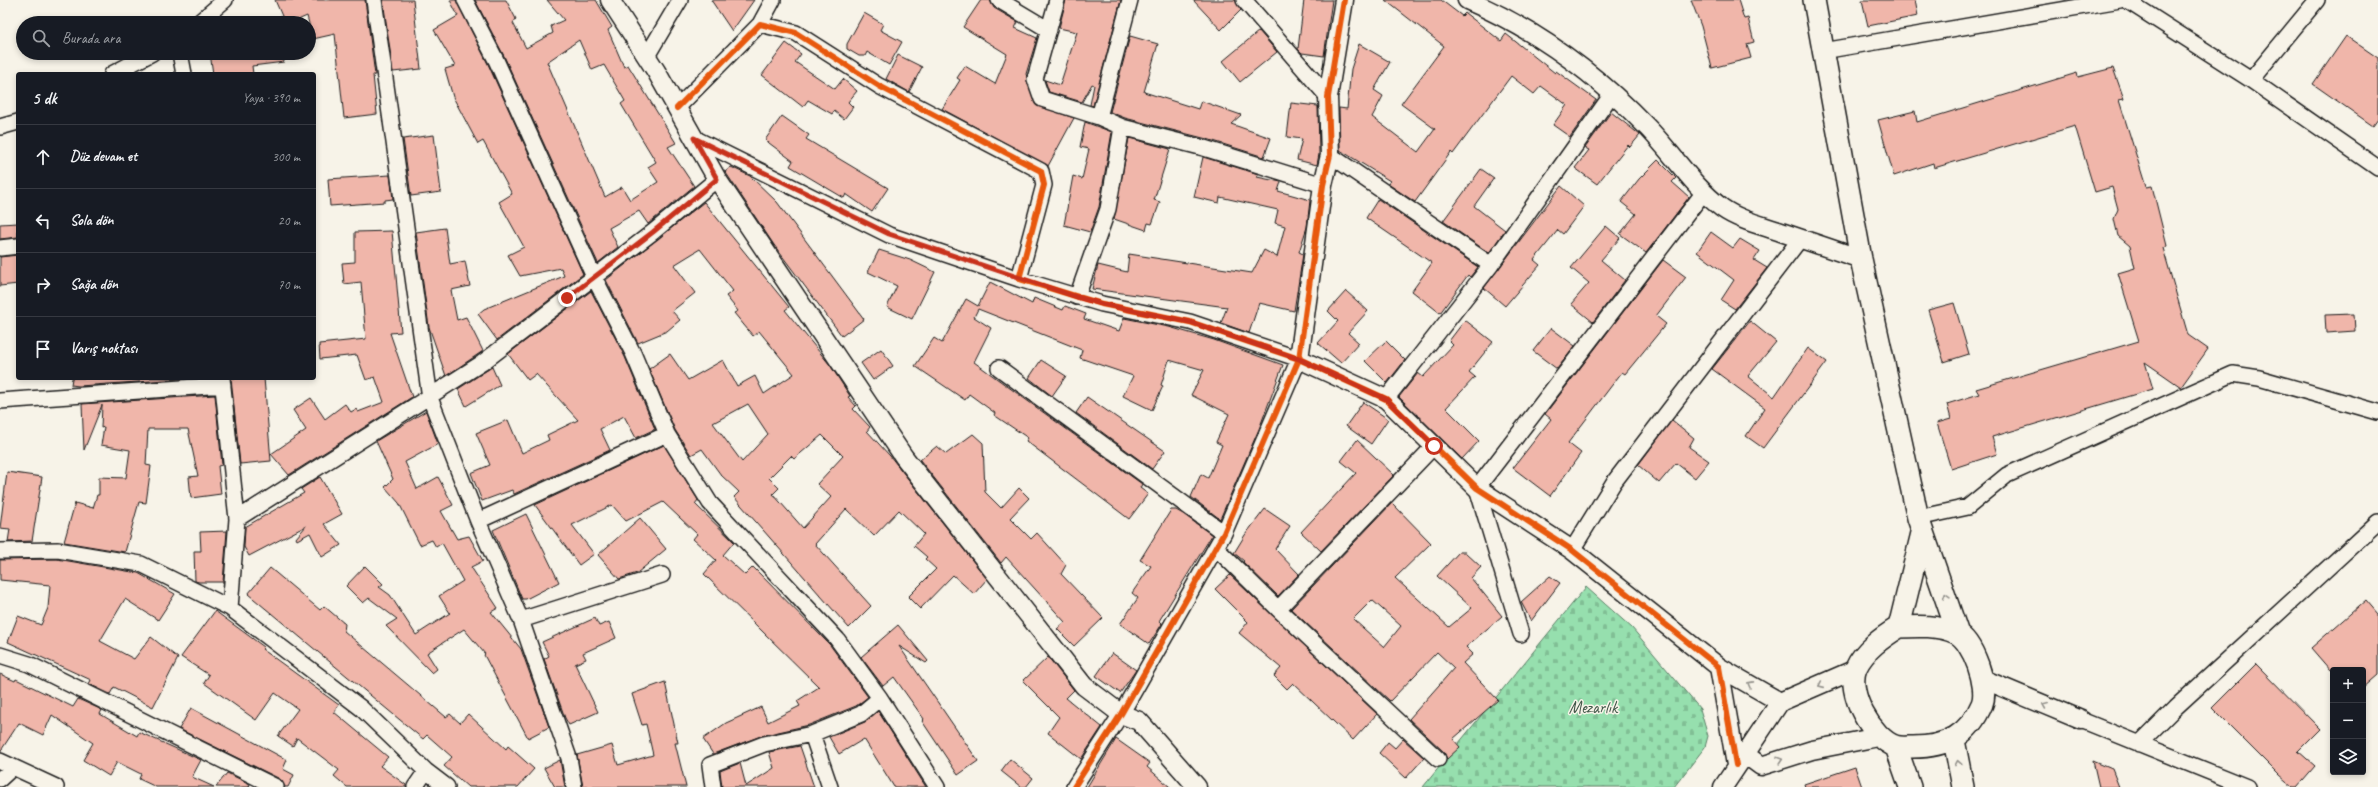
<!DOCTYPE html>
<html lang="tr">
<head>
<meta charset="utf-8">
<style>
  :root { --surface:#171b24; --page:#242831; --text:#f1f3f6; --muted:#9ea1a6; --line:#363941 }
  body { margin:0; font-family:Caveat,sans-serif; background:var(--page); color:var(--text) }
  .controls { position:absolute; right:12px; bottom:12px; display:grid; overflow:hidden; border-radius:4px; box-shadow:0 2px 6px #0003 }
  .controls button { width:36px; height:36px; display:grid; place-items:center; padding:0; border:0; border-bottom:1px solid var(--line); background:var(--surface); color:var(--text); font:20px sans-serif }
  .stop { position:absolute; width:12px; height:12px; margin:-9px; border:3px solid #c8321e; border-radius:50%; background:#fff }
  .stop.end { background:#c8321e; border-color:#fff; box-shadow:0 1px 4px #0008 }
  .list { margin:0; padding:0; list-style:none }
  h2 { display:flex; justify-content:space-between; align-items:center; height:52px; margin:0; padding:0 16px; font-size:17px }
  h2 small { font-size:13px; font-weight:400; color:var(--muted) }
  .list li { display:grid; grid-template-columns:26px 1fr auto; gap:12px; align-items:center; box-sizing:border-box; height:64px; padding:0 16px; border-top:1px solid var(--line) }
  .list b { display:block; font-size:15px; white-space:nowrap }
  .list em { font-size:13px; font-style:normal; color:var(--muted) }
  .icon { flex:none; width:22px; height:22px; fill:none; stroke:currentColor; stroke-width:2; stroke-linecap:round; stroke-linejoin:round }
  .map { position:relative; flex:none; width:2378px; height:787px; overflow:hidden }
  .search { position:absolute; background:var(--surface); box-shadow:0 2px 6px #0003; left:16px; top:16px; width:300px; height:44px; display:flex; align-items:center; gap:10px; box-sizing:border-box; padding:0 14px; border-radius:22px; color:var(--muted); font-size:15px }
  .panel { position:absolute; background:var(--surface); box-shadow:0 2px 6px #0003; left:16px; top:72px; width:300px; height:308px; border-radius:4px }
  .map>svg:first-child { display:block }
  .cemetery { fill:url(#cemetery-stones); stroke:#597e65 }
  .building { fill:#f0b6aa; stroke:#1c1c1c; fill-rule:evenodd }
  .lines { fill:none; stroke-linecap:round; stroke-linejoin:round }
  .minor-casing { stroke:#1c1c1c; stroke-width:18 }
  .tertiary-casing { stroke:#1c1c1c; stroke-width:21 }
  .secondary-casing { stroke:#1c1c1c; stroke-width:24 }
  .minor { stroke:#f7f3e8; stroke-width:15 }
  .tertiary { stroke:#f7f3e8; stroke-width:18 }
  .secondary { stroke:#f7f3e8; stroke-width:21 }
  .cycleway-casing { stroke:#f7f3e8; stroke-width:8 }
  .cycleway { stroke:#e8590c; stroke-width:6 }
  .oneway { stroke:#94928c }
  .route { stroke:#c8321e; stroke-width:5 }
  .labels { text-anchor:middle; stroke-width:3; stroke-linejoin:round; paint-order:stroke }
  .park-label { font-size:17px; fill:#415648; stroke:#f7f3e8 }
</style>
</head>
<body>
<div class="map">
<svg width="2378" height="787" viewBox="0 0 2378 787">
  <defs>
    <pattern id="cemetery-stones" width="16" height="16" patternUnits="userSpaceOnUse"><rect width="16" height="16" fill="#96dfae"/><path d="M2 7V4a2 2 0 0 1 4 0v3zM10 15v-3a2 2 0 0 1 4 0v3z" fill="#81bf95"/></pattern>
  </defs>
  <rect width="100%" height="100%" fill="#f7f3e8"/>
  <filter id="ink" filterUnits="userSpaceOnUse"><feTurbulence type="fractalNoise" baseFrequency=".025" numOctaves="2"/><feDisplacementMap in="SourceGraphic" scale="8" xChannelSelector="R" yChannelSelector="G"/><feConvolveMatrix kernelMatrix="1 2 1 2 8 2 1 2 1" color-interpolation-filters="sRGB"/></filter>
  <g filter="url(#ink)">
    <path class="cemetery" d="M1586 587 1632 628 1700 709 1708 736 1705 747 1674 787H1423Z"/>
    <path class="building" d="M275 0H365L375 75H373L377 114 344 118 335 34 313 39 307 16 291 23H285Z
      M383 0H413L421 69 393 72Z
      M450 0H456L488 64 583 274 497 340 478 314 484 309 564 276 561 268 520 276 508 255 524 247 499 202 512 194 483 141 478 144 453 97 445 69 455 66 434 30 458 16Z
      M475 0H506L516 19 513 23 526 48 553 33 551 26 564 20 547 0H596L612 27 608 30 624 67 628 65 676 143 668 147 694 186 648 224 639 211 609 228 618 247 598 263 504 56ZM579 40 592 70 604 65 625 101 621 104 656 162 648 167 658 182 630 200 622 187 605 197 547 62Z
      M711 0H754L732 31Z
      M981 0H990L994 8 1018 22 1015 28 1037 38 1026 74 1036 105 1074 118 1048 166 942 109 960 80 957 78 965 66 995 84 1007 54 963 27Z
      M1066 0H1121L1093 106 1090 105 1094 85 1092 84 1082 102 1049 92 1045 80 1060 85 1077 32 1059 28Z
      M1193 0H1235L1241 10 1221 30Z
      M1304 0H1332L1324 56 1302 53 1298 49Z
      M1385 0H1441L1462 16 1465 13 1501 41 1506 34 1555 73 1556 71 1596 100 1570 137 1553 125 1567 105 1541 86 1534 94 1511 76 1453 154 1451 152 1415 202 1388 184 1390 181 1340 150 1339 108 1347 109 1351 69 1359 44 1390 62 1374 90 1383 96 1372 117 1418 152 1435 129 1401 104 1444 46Z
      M1691 0H1738L1744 19 1748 18 1754 42 1747 44 1751 58 1712 68 1701 26Z
      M1862 0H1915L1918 16 1868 26Z
      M864 13 883 24 880 30 902 42 889 65 867 52 865 56H859L847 49V44Z
      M1259 31 1277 52 1240 82 1223 61Z
      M1130 36 1158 44 1144 92 1198 109 1201 101 1241 115 1231 124 1271 138 1264 157 1207 139 1125 118 1110 112Z
      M2346 36 2378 58V119L2373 126 2313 84Z
      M786 43 801 54 795 62 835 89 843 79 857 91 848 102 853 107 844 119 834 111 832 114 808 100 803 107 762 75Z
      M210 53H283L284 62 252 66 253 74H213Z
      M898 55 922 67 909 92 886 79Z
      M2113 68 2124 99 2119 100 2146 187 2152 186 2167 246 2163 248 2188 335 2208 349 2181 387 2145 362 2153 389 1992 437 1997 454 1951 469 1937 423 1951 419 1947 404 1979 394 1976 389 2139 341 2118 273 2135 268 2130 246 2118 236 2114 219 2118 209 2112 187 2095 192 2075 126 1934 168 1933 163 1894 176 1878 120 1915 111 1917 122 2077 73 2078 77Z
      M1291 103 1318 106 1319 154 1317 165 1297 160 1302 139 1287 137Z
      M1611 112 1640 135 1630 147 1628 145 1597 184 1575 168 1589 150 1585 148Z
      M782 116 809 135 806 139 888 188 872 212 846 194 844 198 790 166 793 161 765 140Z
      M1085 122 1112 132 1099 207 1090 232 1064 225 1073 176 1082 179 1089 149 1080 147Z
      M434 135 441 192 411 196 403 139Z
      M1129 138 1170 149 1154 200 1160 202 1152 224 1148 223 1146 230 1114 219Z
      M1203 157 1258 174 1257 177 1281 182 1278 191 1310 200 1307 227 1299 252 1303 254 1294 311 1259 303 1249 333 1221 323 1227 307 1092 289 1098 265 1127 272 1129 254 1252 273 1264 250 1277 257 1285 226 1275 223 1278 210 1220 197 1219 203 1194 197Z
      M1658 160 1676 178 1672 182 1689 197 1646 253 1620 234 1636 214 1621 202 1639 179Z
      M731 167 750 176 777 202 864 319 842 336 774 245 726 173 725 172Z
      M1481 169 1494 178 1474 206 1505 230 1489 253 1443 221Z
      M390 175 393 199 385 200V202L330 206 328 179Z
      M1561 186 1584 206 1563 234 1558 230 1534 260 1540 265 1505 306 1484 288Z
      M1378 199 1478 267 1470 277 1468 275 1440 313 1412 291 1432 263 1366 218Z
      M704 202 789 307 785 310 830 365 850 396 848 397 856 406 853 409 870 427 867 431 890 456 987 579 974 594 953 575 920 609 908 597 936 569 925 559 927 557 914 546 924 534 899 510 874 536 846 509 815 544 871 606 849 628 734 497 739 492 721 475 702 449 691 455 675 430 649 369 670 354 688 380 723 360 737 386 755 376 764 394 794 374 759 331 753 336 734 313 738 311 726 296 733 291 700 249 674 265 695 293 672 311 680 320 667 331 638 343 606 280ZM748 404 768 434 742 462 713 423ZM822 435 843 456 817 484 831 497 803 528 773 494 779 488 769 478 791 456 794 459Z
      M18 223V237L0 239V224Z
      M1606 226 1620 238 1601 260 1625 280 1593 322 1571 304 1589 283 1571 268Z
      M445 228 450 264 465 261 470 286 451 290 457 320 466 317 483 351 446 376 429 327 416 232Z
      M392 231 401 332 390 333 412 397 289 475 271 454 306 430 293 410 311 398 325 419 345 404 351 412 356 409 358 412 384 402 375 377 366 380 357 355 320 359 319 344 366 339 361 282 344 284 342 263 355 262V232Z
      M1711 232 1733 248 1740 239 1760 251 1754 260 1767 268 1735 309 1721 300 1734 280 1697 252Z
      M879 250 910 260 935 272 912 319 887 307 897 286 868 272Z
      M18 255V284L0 286V257Z
      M1663 260 1686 277 1656 316 1666 324 1625 374 1622 372 1568 443 1581 453 1550 496 1513 468 1551 419 1545 414Z
      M990 282 1032 304 1034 298 1063 310 1065 306 1086 314 1084 319 1119 331 1124 318 1169 327 1214 340 1283 365 1259 429 1220 519 1191 497 1201 474 1208 478 1222 445 1216 442 1229 414 1191 395 1204 370 1169 360 1161 385 1163 386 1152 410 1123 396 1133 376 1080 358 1082 350 978 309 974 317 991 328 974 362 1142 484 1140 488 1148 494 1129 519 1026 441 1028 438 994 415 995 413 969 394 965 400 915 366 934 338 942 343 966 299 978 306Z
      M591 291 625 357 655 429 636 438 624 416 600 429 610 450 514 494 512 490 482 501 471 473 490 465 476 433 508 420 522 453 549 440 547 435 578 420 536 374 528 380 508 354Z
      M1346 291 1368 311 1348 333 1359 343 1341 363 1318 343 1338 321 1328 311Z
      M1954 303 1969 354 1944 362 1928 310Z
      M2354 314 2355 331 2326 333 2325 315Z
      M1465 320 1493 342 1469 372 1475 377 1446 408 1479 441 1462 459 1399 397 1418 373 1423 377 1453 345 1449 341Z
      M1750 321 1776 342 1748 376 1774 397 1808 348 1827 362 1763 448 1746 436 1765 408 1712 369Z
      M1551 328 1575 346 1557 369 1533 351Z
      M1386 341 1405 360 1387 383 1365 361Z
      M881 349 893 366 873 380 861 363Z
      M1041 360 1066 376 1052 396 1029 378Z
      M492 367 500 385 466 406 458 389Z
      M72 378H195L79 386 71 385Z
      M231 378H264L271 461 240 464Z
      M215 395 222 465 218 466 221 494 191 498 189 477 198 476 188 429H148L146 465 151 466 146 503 139 502 125 552 64 542 75 503 93 508 97 495H99V477L126 478 130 450 101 445 104 427 101 428 102 405 84 450 82 404Z
      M1087 397 1165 451 1152 469 1076 413Z
      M1363 402 1388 419 1371 444 1346 426Z
      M426 411 438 444 405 462 417 489 438 477 453 505 441 511 457 539 469 536 483 561 471 567 498 608 491 612 521 649 549 727 528 738 484 655 485 654 464 629 427 653 437 669 432 673 386 626 397 619 369 598 363 603 346 586 365 566 383 584 379 587 390 595 416 635 450 613 439 596 463 581 442 543 436 547 432 540 420 545 399 503 385 487 393 479 376 441Z
      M1672 420 1694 438 1689 447 1709 461 1695 478 1676 463 1659 483 1638 465Z
      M973 434 983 443 985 492 1001 508 1019 488 1029 498 1010 518 1031 539 1037 533 1066 565 1061 574 1103 618 1074 646 1057 629 1065 622 1006 557 1001 563 920 460 937 446 946 454Z
      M1357 440 1394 475 1321 551 1301 532 1356 473 1341 461Z
      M664 445 698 500 695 504 734 542 723 555 745 575 753 567 830 645 868 697 856 706 809 725 761 736 713 754 703 739 726 723 761 707 768 722 800 706 797 701 819 687 704 574 716 560 693 539 697 534 663 502 626 521 612 505 572 525 594 554 579 565 535 505Z
      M7 472 42 477 32 541 8 542 10 529 0 528Z
      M320 477 342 514 324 524 341 545 322 557 310 533 297 540 296 538 306 526 249 556 244 547 245 527 304 493 301 489Z
      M1392 503 1431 543 1395 578 1449 627 1472 608 1437 576 1459 552H1465L1481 567 1471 578 1502 616 1466 647 1473 654 1463 663 1498 700 1453 739 1460 747 1447 759 1444 752 1409 719 1454 668 1437 652 1390 701 1291 609ZM1372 600 1401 626 1384 647 1353 619Z
      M1265 509 1290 526 1275 549 1299 574 1278 596 1243 562 1244 561 1234 553 1245 535Z
      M1171 510H1176L1183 514 1212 535 1159 621 1162 624 1149 644 1120 624 1138 598 1132 593 1151 566 1140 560Z
      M526 514 559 582 526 599H522L493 530Z
      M640 518 666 549 637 573 619 579 598 555Z
      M227 531 223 582H199L195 581 194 551H201L200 532Z
      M57 559 138 573 175 594 158 620 125 599 100 641 134 659 151 637 178 658 153 707 114 687 110 694 89 684 91 680 8 642 18 616 41 625 48 608 50 585 0 580V560Z
      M270 568 320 610 324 606 345 624 344 631 446 717 450 714 460 723 468 714 506 749 508 746 534 769 518 787H468L444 766 452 757 427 735 423 739 248 594Z
      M1230 575 1377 714 1353 740 1293 683 1287 689 1274 676 1281 668 1239 633 1248 622 1215 589Z
      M1550 576 1560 583 1531 621 1521 602Z
      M2366 600 2378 614V675L2363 688V670H2330L2311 648Z
      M215 611 264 647 262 649 339 705 334 712 388 757 380 766 406 785V787H347L334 776 339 770 297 738 293 746 278 736 298 709 275 693 256 720 204 683 209 675 181 657Z
      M595 618 599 626 609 622 616 638 583 653 586 659 575 664 598 712 569 725 565 718 544 659 549 656 542 642Z
      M898 625 928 661 926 663 899 646 978 761 958 775 922 721 924 719 894 677 883 686 861 657Z
      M1112 653 1136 670 1120 693 1096 676Z
      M1048 657 1074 690 1066 698 1102 727 1081 759 1048 733 1059 717 1023 681Z
      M2256 664 2320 729 2298 751 2315 766 2297 787H2293L2279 775 2212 708Z
      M0 674 15 681 16 679 73 707 78 699 102 710 100 714 137 736 139 732 201 760 192 777 214 787H156L139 779 141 774 117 762 109 776 83 760 93 743 52 715 43 735 19 723 0 752Z
      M665 682 678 743H675L686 787H583L577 755 612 745 618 765 653 755 646 724 642 725 632 694Z
      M191 708 287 760 283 769 294 775 288 787H285L280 779 179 729Z
      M878 711 926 787H894L864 739 839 754 829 737 865 722Z
      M1116 739 1150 763 1147 767 1170 787H1087Z
      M1403 739 1424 758 1406 778 1379 753 1388 742 1395 748Z
      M800 746 814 787H722L720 771 740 763 746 786 774 768 769 752Z
      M1010 759 1033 778 1026 787H1021L1001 771Z
      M560 760 565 787H555L544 768Z
      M2093 761 2112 769 2119 787H2099Z
      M1855 767 1862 787H1805L1804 784Z
      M227 773 250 784 249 787H216Z"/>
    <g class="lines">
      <g class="minor-casing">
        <path id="minor" d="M374 0 430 398 478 521 521 620 569 758 574 787
          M465 0 496 60 594 277 633 353 667 434 710 503 837 639 880 698 937 787
          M999 0 1049 30
          M1057 0 1035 79 1042 99 1099 117 1122 127 1204 148 1323 185
          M1244 0 1328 97
          M2126 0 2251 80 2378 168
          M198 23 225 0
          M760 24 773 0
          M1823 51 2120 0
          M180 53 184 74
          M647 56 680 0
          M112 74 152 53
          M2251 80 2317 0
          M677 108 760 24 796 33 879 86 1041 171 1044 185 1019 279 1102 304 1190 322 1299 359 1224 533 1121 714 1074 787
          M1099 117 1130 0
          M0 127 18 122
          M694 138 889 235 1019 279
          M1330 155 1491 265
          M0 248 18 246
          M1077 297 1108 209 1122 127
          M999 368 1224 533
          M222 378 237 519 230 608
          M1386 399 1491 265 1612 94
          M0 401 223 385
          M1434 446 1278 609 1438 759
          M1918 518 1968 507 2007 475 2233 374 2259 378 2378 412
          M237 519 482 363 653 232 717 179
          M478 521 667 434
          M1216 548 1278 609
          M1572 550 1614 482 1801 238
          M0 551 58 550 141 564 230 608 361 708 426 771 447 787
          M521 620 662 575
          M1521 634 1477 488 1704 192
          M0 655 29 664 276 787
          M2081 720 2247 787
          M812 734 830 787
          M2139 744 2176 707 2378 522
          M0 761 56 787
          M0 779 12 768
          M415 787 426 771
          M713 787 710 765 764 744 812 734 861 714 880 698"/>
      </g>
      <g class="tertiary-casing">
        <path id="tertiary" d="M610 0 656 71 717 179 904 457 1084 686 1121 714 1139 721 1197 787
          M1344 0 1328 97 1330 155 1323 185 1299 359 1386 399 1477 488 1572 550 1719 667 1736 765
          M1467 0C1535 29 1594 72 1646 126 1672 152 1692 186 1722 208 1739 220 1761 225 1781 232 1807 241 1834 250 1861 259
          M1719 667 1780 702
          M1983 679 2081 720
          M1746 755 1761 766 1812 750 1878 737
          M1723 787 1780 702 1856 669"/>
      </g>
      <g class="secondary-casing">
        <path id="secondary" d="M1814 0 1861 259 1918 518 1958 634
          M1899 627C1918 626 1939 625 1956 633 1973 641 1989 687 1982 704 1969 735 1947 747 1913 747 1908 747 1900 748 1895 746 1872 738 1846 693 1856 668 1864 650 1883 637 1899 627Z
          M1899 627 1922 533
          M1954 740 1963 787
          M1896 747 1910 787"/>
      </g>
      <use href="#minor" class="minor"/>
      <use href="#tertiary" class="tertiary"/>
      <use href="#secondary" class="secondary"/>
      <g class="cycleway-casing">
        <path id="cycleway" d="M1344 0 1328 97 1330 155 1323 185 1299 359 1386 399 1477 488 1572 550 1719 667 1736 765
          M677 108 760 24 796 33 879 86 1041 171 1044 185 1019 279 1102 304 1190 322 1299 359 1224 533 1121 714 1074 787"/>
      </g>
      <use href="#cycleway" class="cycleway"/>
    </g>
    <defs><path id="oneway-chevron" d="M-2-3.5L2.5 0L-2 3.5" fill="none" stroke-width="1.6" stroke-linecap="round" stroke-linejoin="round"/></defs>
    <g class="oneway">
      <use href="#oneway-chevron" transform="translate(1946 596) rotate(-108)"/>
      <use href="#oneway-chevron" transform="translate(1750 684) rotate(-151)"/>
      <use href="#oneway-chevron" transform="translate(1821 685) rotate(156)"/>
      <use href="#oneway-chevron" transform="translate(2045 705) rotate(-157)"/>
      <use href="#oneway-chevron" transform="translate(1780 760) rotate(-18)"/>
      <use href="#oneway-chevron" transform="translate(1958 763) rotate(-100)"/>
    </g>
  </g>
  <g class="lines" filter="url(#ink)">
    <path class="route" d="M567 298 653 232 717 179 694 138 889 234 1077 297 1102 304 1190 322 1299 359 1386 399 1434 446"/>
  </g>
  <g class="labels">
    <g class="park-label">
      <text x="1593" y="713">Mezarlık</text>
    </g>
  </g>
</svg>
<div class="controls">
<button>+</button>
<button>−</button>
<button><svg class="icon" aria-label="layers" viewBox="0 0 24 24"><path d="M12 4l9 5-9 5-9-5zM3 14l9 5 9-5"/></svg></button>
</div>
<div class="stop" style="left:1434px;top:446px"></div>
<div class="stop end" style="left:567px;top:298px"></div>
<div class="search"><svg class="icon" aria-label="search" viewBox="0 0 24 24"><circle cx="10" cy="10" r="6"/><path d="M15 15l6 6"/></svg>Burada ara</div>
<section class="panel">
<h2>5 dk<small>Yaya · 390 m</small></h2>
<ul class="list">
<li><svg class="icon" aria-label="ahead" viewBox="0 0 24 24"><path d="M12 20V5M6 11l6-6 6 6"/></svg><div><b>Düz devam et</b></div><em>300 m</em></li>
<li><svg class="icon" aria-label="left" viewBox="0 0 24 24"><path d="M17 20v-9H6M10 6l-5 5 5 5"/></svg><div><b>Sola dön</b></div><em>20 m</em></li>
<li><svg class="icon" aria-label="right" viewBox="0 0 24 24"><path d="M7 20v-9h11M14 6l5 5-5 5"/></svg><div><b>Sağa dön</b></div><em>70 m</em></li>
<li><svg class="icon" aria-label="arrive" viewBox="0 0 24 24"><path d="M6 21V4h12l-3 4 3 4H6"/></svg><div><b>Varış noktası</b></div></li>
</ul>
</section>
</div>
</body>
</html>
